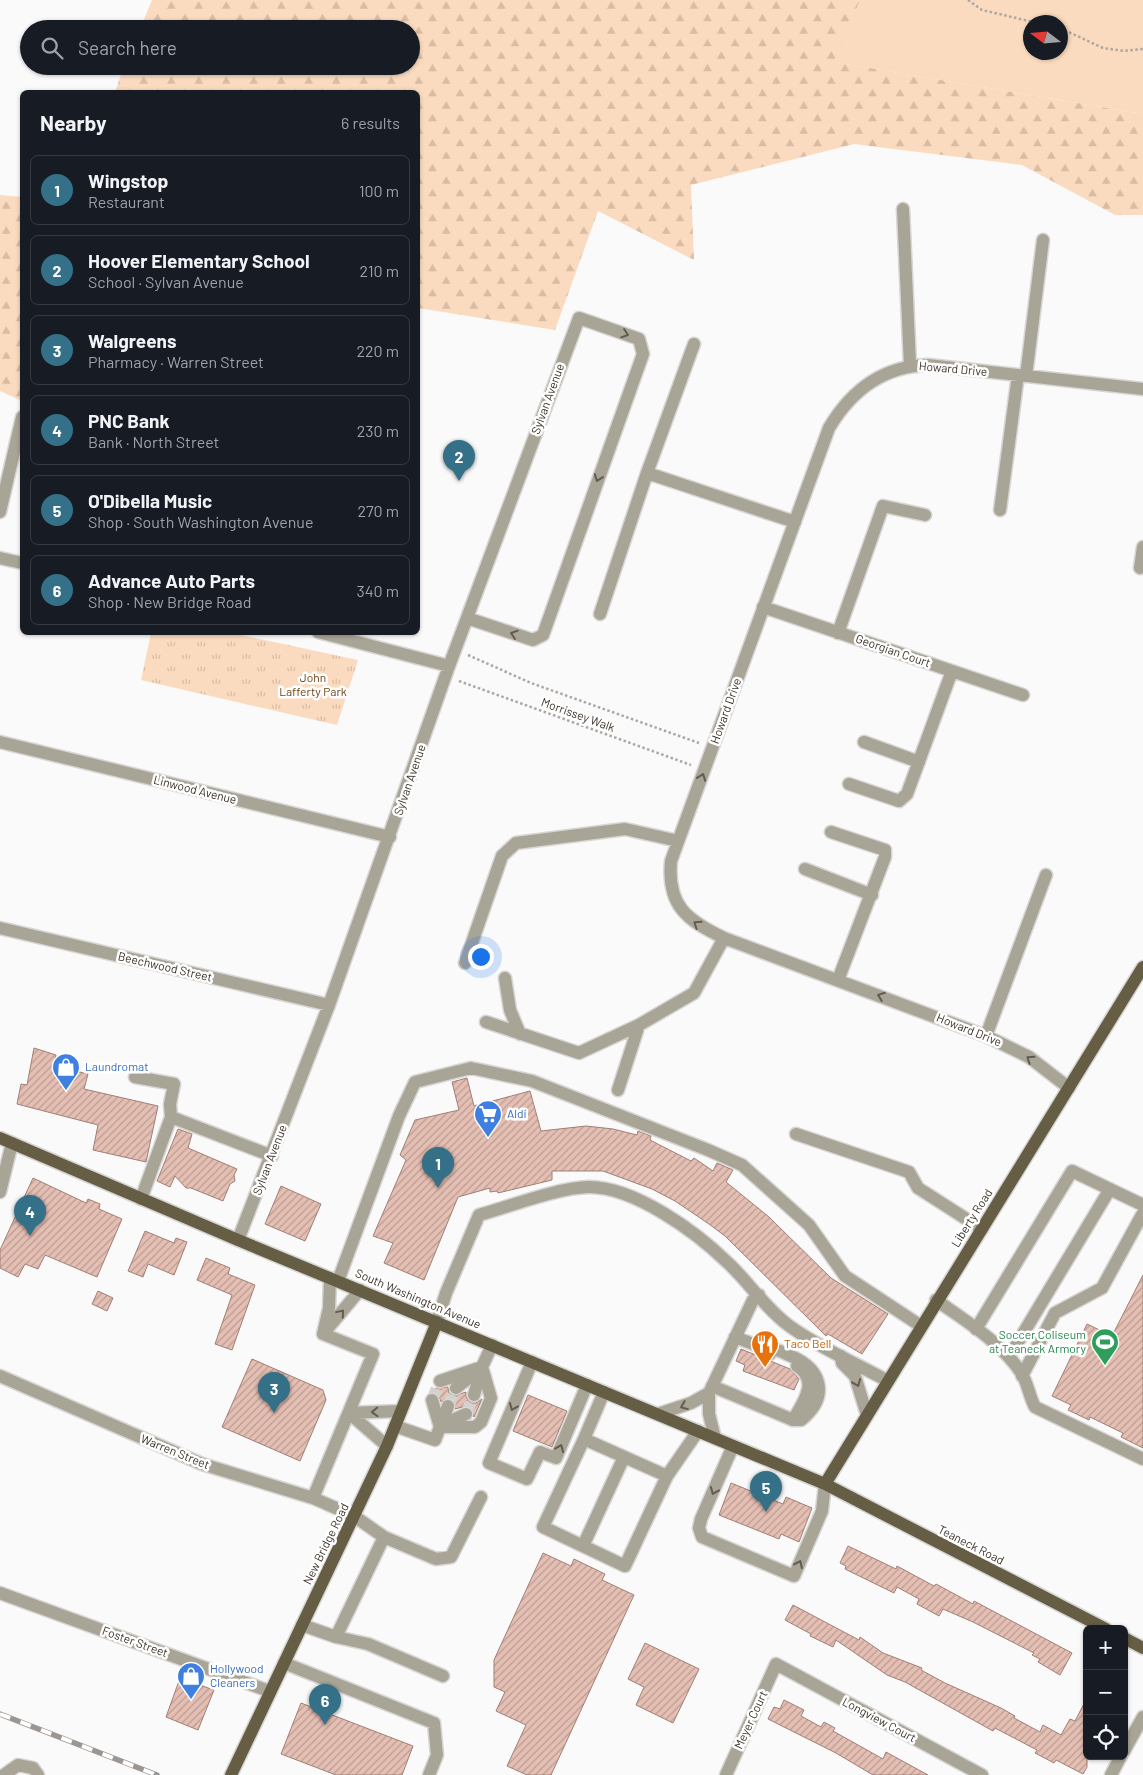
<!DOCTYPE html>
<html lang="en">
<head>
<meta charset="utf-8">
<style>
  :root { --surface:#171b24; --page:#20242c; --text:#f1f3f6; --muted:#9ea1a6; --line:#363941; --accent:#347087 }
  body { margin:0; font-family:Barlow,sans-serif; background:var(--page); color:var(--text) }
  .controls { position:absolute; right:15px; bottom:15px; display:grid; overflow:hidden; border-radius:8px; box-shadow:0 1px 4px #0004 }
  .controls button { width:45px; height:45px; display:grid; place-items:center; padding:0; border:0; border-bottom:1px solid var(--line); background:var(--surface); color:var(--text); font:25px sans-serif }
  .compass { position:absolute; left:1023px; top:15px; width:45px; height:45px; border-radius:50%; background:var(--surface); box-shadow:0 1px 4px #0004; rotate:286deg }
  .you { position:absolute; left:480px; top:956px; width:18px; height:18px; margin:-12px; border:4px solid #fff; border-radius:50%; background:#1a73e8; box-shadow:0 0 0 8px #1a73e833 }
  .badge { display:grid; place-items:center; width:32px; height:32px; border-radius:50%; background:var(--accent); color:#fff; font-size:16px; font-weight:700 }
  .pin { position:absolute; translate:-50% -41px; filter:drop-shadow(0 1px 2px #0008) }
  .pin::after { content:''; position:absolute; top:26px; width:18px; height:15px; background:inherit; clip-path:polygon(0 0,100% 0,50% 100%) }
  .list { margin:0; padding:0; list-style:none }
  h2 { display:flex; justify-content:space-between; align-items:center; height:65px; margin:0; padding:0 20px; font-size:21px }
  h2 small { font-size:16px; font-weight:400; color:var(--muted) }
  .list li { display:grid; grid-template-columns:32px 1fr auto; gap:15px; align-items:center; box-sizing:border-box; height:70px; margin:0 10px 10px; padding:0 10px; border:1px solid var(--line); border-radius:8px }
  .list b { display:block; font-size:19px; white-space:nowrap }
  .list p { margin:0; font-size:16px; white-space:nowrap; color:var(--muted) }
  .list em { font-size:16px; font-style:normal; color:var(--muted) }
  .icon { flex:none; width:28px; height:28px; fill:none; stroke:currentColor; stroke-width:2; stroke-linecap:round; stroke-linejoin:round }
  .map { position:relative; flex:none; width:1143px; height:1775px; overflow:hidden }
  .search { position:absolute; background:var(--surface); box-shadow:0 1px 4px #0004; left:20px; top:20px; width:400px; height:55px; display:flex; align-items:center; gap:12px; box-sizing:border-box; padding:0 18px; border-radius:28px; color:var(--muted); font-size:19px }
  .panel { position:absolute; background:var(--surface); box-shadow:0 1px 4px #0004; left:20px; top:90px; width:400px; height:545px; border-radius:8px }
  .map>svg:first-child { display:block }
  .grass { fill:#fbdbbf; fill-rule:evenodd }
  .forest { fill:url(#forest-firs) }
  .park { fill:url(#park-tufts) }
  .building { fill:url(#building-hatch); stroke:#a27f75 }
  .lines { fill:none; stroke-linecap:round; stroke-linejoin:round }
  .minor-tunnel { stroke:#d4d2d0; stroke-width:12; stroke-dasharray:12 6; stroke-linecap:butt }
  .minor-casing { stroke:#d8d6d4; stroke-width:15 }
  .major-casing { stroke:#d8d6d4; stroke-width:15 }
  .path { stroke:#aba7a3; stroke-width:2.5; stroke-dasharray:2.5 2.5; stroke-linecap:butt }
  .minor { stroke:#a8a496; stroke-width:12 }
  .major { stroke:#655d44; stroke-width:12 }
  .rail-casing { stroke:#9b9691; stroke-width:5.5 }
  .rail { stroke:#fff; stroke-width:4; stroke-dasharray:11; stroke-linecap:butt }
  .oneway { stroke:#635b4f }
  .labels { text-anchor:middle; stroke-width:5; stroke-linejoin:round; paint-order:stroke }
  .street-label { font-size:12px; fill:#3e3329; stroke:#fff }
  .park-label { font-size:12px; fill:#6c3f0b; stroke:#fff }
  .shop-label { font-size:12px; fill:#366cbe; stroke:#fff; text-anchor:start }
  .leisure-label { font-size:12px; fill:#27864d; stroke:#fff; text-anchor:end }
  .food-label { font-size:12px; fill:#c56008; stroke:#fff; text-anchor:start }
</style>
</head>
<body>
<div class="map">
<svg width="1143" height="1775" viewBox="0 0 1143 1775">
  <defs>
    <pattern id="forest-firs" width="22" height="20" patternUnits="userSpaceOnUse" patternTransform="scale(1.25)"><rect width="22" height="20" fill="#fbdbbf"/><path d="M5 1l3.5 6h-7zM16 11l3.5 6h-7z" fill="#d8bca4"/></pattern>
    <pattern id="park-tufts" width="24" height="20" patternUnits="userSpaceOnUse" patternTransform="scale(1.25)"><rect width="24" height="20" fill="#fbdbbf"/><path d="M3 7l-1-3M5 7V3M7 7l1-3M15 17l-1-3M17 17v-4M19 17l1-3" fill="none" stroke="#d8bca4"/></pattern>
    <pattern id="building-hatch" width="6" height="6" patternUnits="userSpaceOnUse" patternTransform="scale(1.25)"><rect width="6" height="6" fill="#e5bfb4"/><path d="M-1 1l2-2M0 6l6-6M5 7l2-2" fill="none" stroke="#bb9c92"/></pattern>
  </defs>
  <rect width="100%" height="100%" fill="#fafafa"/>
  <path class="grass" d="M860 0H1143V114L833 62ZM1030 22H1060V52H1030Z"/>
  <path class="forest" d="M152 0H860L834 62 1143 114V215H1115L1022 165 854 144 691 185 694 260 598 211 555 330 418 308V92H115L124 66H411V29H140Z
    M0 195 22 197V401L0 391Z"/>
  <path class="park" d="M151 633H232L358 660 337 725 141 680Z"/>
  <path class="building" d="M34 1048 56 1055 54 1066 88 1074 84 1089 158 1106 146 1162 93 1150 98 1125 17 1104 21 1084 27 1085Z
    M467 1078 474 1106 530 1091 541 1131 586 1126 613 1129 637 1135 638 1131 651 1136 650 1140 691 1161 694 1158 713 1171 717 1163 733 1170 726 1182 769 1217 831 1278 888 1314 862 1354 828 1334 826 1336 725 1236 709 1224 675 1201 652 1189 603 1171H552V1180L498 1193 497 1191 490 1192V1188L458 1197 424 1280 384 1263 393 1243 373 1236 406 1160 400 1155 415 1120 459 1110 452 1082Z
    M178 1129 192 1134 188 1148 237 1169 234 1175 235 1181 230 1184 223 1201 191 1188H186L175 1176 170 1187 157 1181Z
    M33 1178 86 1203 88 1199 100 1204 99 1209 122 1219 97 1277 45 1255 38 1269 25 1264 18 1277 0 1268V1250Z
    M281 1186 321 1204 305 1241 265 1224Z
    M145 1231 174 1243 176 1238 187 1242 174 1275 148 1264 143 1277 128 1271Z
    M206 1258 230 1268 228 1274 255 1285 232 1350 215 1344 232 1295 197 1280Z
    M1143 1275V1448L1121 1437 1123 1433 1090 1417 1089 1420 1068 1410 1071 1405 1052 1396 1087 1324 1112 1336Z
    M98 1291 113 1298 107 1311 92 1304Z
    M741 1349 790 1369 799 1379 794 1390 743 1371 745 1365 736 1361Z
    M252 1359 323 1390 326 1400 300 1461 222 1427Z
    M448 1387 449 1393 454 1396 466 1392V1397L471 1403H476L482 1399 474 1417 470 1407 466 1406 455 1409 454 1401 447 1398 441 1402 438 1394 434 1392 436 1388Z
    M528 1395 567 1411 552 1447 513 1431Z
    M731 1483 783 1504 786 1497 812 1508 799 1542 781 1534 779 1539 719 1515Z
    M848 1546 896 1569 897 1566 934 1586 936 1584 973 1604 974 1601 1072 1653 1060 1675 1038 1662 1040 1659 1032 1655 1034 1653 973 1622 943 1609 939 1616 917 1604 919 1599 897 1587 894 1593 845 1569 846 1566 840 1563Z
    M543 1553 571 1566 574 1559 605 1574 602 1580 634 1595 551 1775H527L507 1766 526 1725 496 1711 505 1692 494 1687V1660Z
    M793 1605 859 1640 860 1637 883 1653 922 1668 921 1670 945 1683 1001 1708 1015 1716 1014 1718 1040 1732 1043 1725 1061 1735 1070 1719 1075 1721 1087 1698V1767L1083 1774 1056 1760 1054 1763 1035 1753 1037 1750 995 1728 993 1731 905 1682 887 1675 836 1640 833 1647 810 1636 811 1634 785 1620Z
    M645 1643 699 1669 673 1723 636 1705 644 1687 628 1679Z
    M180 1678 214 1690 198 1730 166 1717Z
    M784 1700 804 1710 801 1716 821 1727 824 1722 835 1728 833 1731 883 1759 886 1752 928 1775H873L836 1753 768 1719 774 1707 780 1709Z
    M301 1703 413 1746 402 1775H336L281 1754Z"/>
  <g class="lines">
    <path class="minor-tunnel" d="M432 1400 440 1381
      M448 1406 456 1388
      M466 1414 474 1395"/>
    <g class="minor-casing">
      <path id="minor" d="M903 209 910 365
        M694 344 647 473 795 522
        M1026 376 1043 240
        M1000 510 1018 375
        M0 512 22 417
        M0 558 22 563
        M1140 568 1143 547
        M763 607 1023 695
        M600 614 647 473
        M318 632 449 666
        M838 633 883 506 925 515
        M0 742 390 837
        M864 742 919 762
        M849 784 899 801 907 794 952 671
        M831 832 885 850V857L838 980
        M805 869 872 895
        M0 928 329 1005
        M465 963 502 856 516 843 625 829 678 841
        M505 978 510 1010 520 1034
        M486 1022 579 1053 639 1025
        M986 1036 1046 875
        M135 1077 174 1084 170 1104 171 1117
        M1069 1088 1029 1057 986 1036 724 938C686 920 667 905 671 861L829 428C851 391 883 366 928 365L1143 389
        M618 1090 639 1025 694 993 724 938
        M796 1134 909 1172 918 1188 982 1229
        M0 1192 12 1143
        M141 1199 171 1117 272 1156
        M238 1240 329 1005 449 666 467 618 579 318 639 339 643 354 543 635 533 640 467 618
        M330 1278 329 1308 323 1334 360 1290
        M338 1281 399 1116 415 1082 471 1068 532 1081 708 1150 742 1165 809 1225 845 1276 921 1326
        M936 1300C966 1321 1002 1343 1022 1374 1028 1384 1029 1396 1035 1407L1143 1459
        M437 1322 446 1293 479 1215C508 1207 560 1187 589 1187 635 1187 696 1232 727 1262 748 1281 765 1308 788 1325 818 1347 855 1363 888 1381
        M976 1329 1072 1171 1143 1205
        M735 1337 766 1349 770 1354
        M841 1356 842 1363 855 1376 867 1415
        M1009 1357 1110 1189
        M532 1362 489 1463 527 1479 540 1452 556 1458 587 1385
        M0 1376 202 1464 313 1498 354 1516 384 1537 436 1559 451 1557 481 1497
        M1022 1376 1055 1313 1102 1288 1143 1213
        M440 1381 482 1367
        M712 1386 793 1420H801C829 1397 823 1370 791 1356 782 1352 776 1348 766 1349
        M456 1388 476 1372
        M604 1392 584 1439 667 1476
        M474 1395 482 1367 492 1345
        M349 1413 401 1411
        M349 1413 387 1446
        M658 1414 691 1403 709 1393
        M793 1420C803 1403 820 1380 797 1366
        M442 1425 466 1414
        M395 1426 435 1440 440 1427 432 1400
        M440 1427H475L481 1422 491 1398 482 1367
        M440 1427 448 1406
        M715 1438 709 1414V1393L753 1300 759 1295
        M584 1439 543 1527 625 1566 667 1476 698 1431
        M733 1446 701 1519 699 1528 702 1537 794 1576 822 1511 825 1484
        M313 1498 373 1354 323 1334
        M583 1546 624 1457
        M0 1593 269 1691
        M302 1625 336 1637 384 1537
        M336 1637 368 1644 443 1676
        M284 1663 434 1723 437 1755 429 1775
        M1124 1751 1143 1717
        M4 1775 18 1765 33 1768 38 1775
        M726 1775 776 1664 982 1775
        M1111 1775 1121 1756"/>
    </g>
    <g class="major-casing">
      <path id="major" d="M0 1138 238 1240 825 1484 1106 1629
        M825 1484 1143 967
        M1124 1638 1143 1648
        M231 1775 387 1446 437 1322"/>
    </g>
    <path class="path" d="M968 0 982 10 1033 22
      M1060 28 1103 48 1124 51 1143 49
      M468 655 531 683 699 743
      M459 681 691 765"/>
    <use href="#minor" class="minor"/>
    <use href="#major" class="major"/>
    <g class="rail-casing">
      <path id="rail" d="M0 1714 157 1775"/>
    </g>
    <use href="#rail" class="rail"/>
  </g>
  <defs><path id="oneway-chevron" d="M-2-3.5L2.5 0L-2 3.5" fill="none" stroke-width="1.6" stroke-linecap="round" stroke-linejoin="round" transform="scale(1.25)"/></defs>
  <g class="oneway">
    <use href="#oneway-chevron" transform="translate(625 334) rotate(19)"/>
    <use href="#oneway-chevron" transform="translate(598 478) rotate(110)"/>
    <use href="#oneway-chevron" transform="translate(514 634) rotate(-161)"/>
    <use href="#oneway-chevron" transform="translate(702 777) rotate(-70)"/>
    <use href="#oneway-chevron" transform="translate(697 924) rotate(-145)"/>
    <use href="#oneway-chevron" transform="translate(881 996) rotate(-159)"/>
    <use href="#oneway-chevron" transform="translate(1030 1059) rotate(-146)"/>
    <use href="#oneway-chevron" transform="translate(341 1313) rotate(-50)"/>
    <use href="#oneway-chevron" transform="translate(857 1383) rotate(68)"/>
    <use href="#oneway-chevron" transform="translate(684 1406) rotate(158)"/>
    <use href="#oneway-chevron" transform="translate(513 1407) rotate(113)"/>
    <use href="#oneway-chevron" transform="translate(375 1412) rotate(178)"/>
    <use href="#oneway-chevron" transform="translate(560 1448) rotate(-67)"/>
    <use href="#oneway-chevron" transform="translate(714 1491) rotate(113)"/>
    <use href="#oneway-chevron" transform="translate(799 1564) rotate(-65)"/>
  </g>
  <defs>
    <g id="shop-pin" transform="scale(1.4375)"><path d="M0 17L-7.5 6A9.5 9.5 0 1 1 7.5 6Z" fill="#3f7fe0" stroke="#fff"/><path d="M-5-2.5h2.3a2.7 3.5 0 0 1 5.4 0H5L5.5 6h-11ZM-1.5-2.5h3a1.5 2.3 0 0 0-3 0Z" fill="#fff"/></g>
    <g id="supermarket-pin" transform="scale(1.4375)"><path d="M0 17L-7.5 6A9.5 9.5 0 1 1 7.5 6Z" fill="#3f7fe0" stroke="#fff"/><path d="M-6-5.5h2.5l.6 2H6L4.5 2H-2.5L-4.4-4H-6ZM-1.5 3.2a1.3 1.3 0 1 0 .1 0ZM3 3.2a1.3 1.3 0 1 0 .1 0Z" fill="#fff"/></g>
    <g id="stadium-pin" transform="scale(1.4375)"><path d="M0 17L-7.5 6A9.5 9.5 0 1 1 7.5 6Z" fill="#2e9e5b" stroke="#fff"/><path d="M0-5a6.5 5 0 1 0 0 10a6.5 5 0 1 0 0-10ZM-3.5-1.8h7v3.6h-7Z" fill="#fff"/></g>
    <g id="restaurant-pin" transform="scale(1.4375)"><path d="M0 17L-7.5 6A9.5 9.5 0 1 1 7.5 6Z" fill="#e8710a" stroke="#fff"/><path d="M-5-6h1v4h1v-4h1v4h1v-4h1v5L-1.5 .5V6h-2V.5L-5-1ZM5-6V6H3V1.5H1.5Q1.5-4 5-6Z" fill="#fff"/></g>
  </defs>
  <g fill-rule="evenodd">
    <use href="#shop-pin" x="66" y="1067"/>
    <use href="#supermarket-pin" x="488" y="1114"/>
    <use href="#stadium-pin" x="1105" y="1342"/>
    <use href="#restaurant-pin" x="765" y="1344"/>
    <use href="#shop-pin" x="191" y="1676"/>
  </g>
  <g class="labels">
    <g class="street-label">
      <text transform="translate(953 369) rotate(5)" y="4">Howard Drive</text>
      <text transform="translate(548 399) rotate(-70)" y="4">Sylvan Avenue</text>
      <text transform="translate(893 651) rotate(19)" y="4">Georgian Court</text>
      <text transform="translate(726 711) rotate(-70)" y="4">Howard Drive</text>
      <text transform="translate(578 715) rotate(20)" y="4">Morrissey Walk</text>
      <text transform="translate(410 780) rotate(-71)" y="4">Sylvan Avenue</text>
      <text transform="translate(195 790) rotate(14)" y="4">Linwood Avenue</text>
      <text transform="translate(165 967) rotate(13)" y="4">Beechwood Street</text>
      <text transform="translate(969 1030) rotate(22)" y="4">Howard Drive</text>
      <text transform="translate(270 1160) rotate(-69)" y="4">Sylvan Avenue</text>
      <text transform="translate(972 1218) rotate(-58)" y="4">Liberty Road</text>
      <text transform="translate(418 1299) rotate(23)" y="4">South Washington Avenue</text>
      <text transform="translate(175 1452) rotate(22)" y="4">Warren Street</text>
      <text transform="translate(326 1544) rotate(-64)" y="4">New Bridge Road</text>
      <text transform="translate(971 1545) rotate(27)" y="4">Teaneck Road</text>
      <text transform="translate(135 1642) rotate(20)" y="4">Foster Street</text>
      <text transform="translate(751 1720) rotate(-65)" y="4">Meyer Court</text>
      <text transform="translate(879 1720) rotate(28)" y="4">Longview Court</text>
    </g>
    <g class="park-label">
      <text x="313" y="682">John<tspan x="313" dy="14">Lafferty Park</tspan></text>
    </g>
    <g class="shop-label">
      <text x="85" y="1071">Laundromat</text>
      <text x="507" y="1118">Aldi</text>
      <text x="210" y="1673">Hollywood<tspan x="210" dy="14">Cleaners</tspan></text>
    </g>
    <g class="leisure-label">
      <text x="1086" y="1339">Soccer Coliseum<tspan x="1086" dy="14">at Teaneck Armory</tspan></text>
    </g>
    <g class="food-label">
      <text x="784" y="1348">Taco Bell</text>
    </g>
  </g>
</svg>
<div class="controls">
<button>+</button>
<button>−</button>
<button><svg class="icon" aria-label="locate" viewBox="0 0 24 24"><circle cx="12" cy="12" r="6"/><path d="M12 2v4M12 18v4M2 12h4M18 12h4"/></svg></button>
</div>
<svg class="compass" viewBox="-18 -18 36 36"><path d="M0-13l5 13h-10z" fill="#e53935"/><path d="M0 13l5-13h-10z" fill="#9ea1a6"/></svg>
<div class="you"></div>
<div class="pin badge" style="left:438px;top:1188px">1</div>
<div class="pin badge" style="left:459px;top:481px">2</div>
<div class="pin badge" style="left:274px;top:1413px">3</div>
<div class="pin badge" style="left:30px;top:1236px">4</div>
<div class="pin badge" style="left:766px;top:1512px">5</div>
<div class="pin badge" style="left:325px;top:1725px">6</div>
<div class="search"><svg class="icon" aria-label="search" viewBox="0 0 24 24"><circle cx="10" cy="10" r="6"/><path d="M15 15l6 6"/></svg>Search here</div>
<section class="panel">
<h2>Nearby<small>6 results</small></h2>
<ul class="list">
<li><span class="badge">1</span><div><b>Wingstop</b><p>Restaurant</p></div><em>100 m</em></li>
<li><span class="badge">2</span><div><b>Hoover Elementary School</b><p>School · Sylvan Avenue</p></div><em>210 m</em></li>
<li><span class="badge">3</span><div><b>Walgreens</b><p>Pharmacy · Warren Street</p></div><em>220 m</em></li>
<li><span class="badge">4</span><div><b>PNC Bank</b><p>Bank · North Street</p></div><em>230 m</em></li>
<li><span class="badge">5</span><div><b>O'Dibella Music</b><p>Shop · South Washington Avenue</p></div><em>270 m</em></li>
<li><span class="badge">6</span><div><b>Advance Auto Parts</b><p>Shop · New Bridge Road</p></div><em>340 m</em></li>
</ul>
</section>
</div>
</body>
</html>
